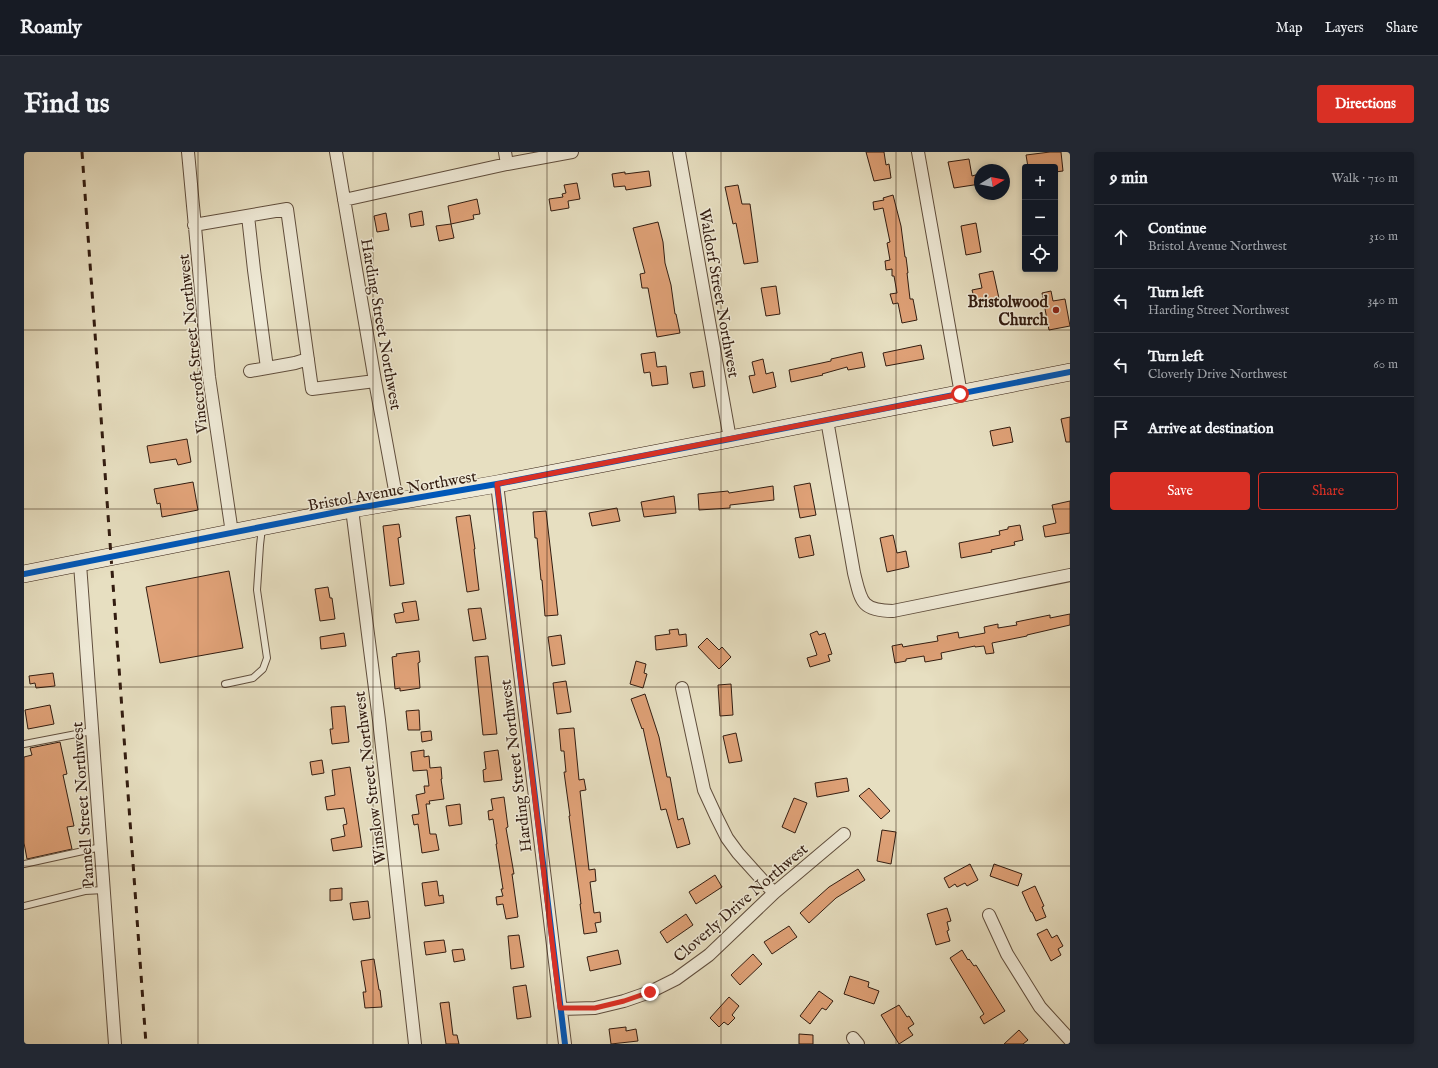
<!DOCTYPE html>
<html lang="en">
<head>
<meta charset="utf-8">
<style>
  :root { --surface:#171b24; --page:#242831; --text:#f1f3f6; --muted:#9ea1a6; --line:#363941; --accent:#d93025 }
  body { margin:0; font-family:"IM FELL English",serif; background:var(--page); color:var(--text) }
  .controls { position:absolute; right:12px; top:12px; display:grid; overflow:hidden; border-radius:4px; box-shadow:0 2px 6px #0003 }
  .controls button { width:36px; height:36px; display:grid; place-items:center; padding:0; border:0; border-bottom:1px solid var(--line); background:var(--surface); color:var(--text); font:20px sans-serif }
  .compass { position:absolute; left:950px; top:12px; width:36px; height:36px; border-radius:50%; background:var(--surface); box-shadow:0 2px 6px #0003; rotate:80deg }
  .stop { position:absolute; width:12px; height:12px; margin:-9px; border:3px solid #d93025; border-radius:50%; background:#fff }
  .stop.end { background:#d93025; border-color:#fff; box-shadow:0 1px 4px #0008 }
  .list { margin:0; padding:0; list-style:none }
  h2 { display:flex; justify-content:space-between; align-items:center; height:52px; margin:0; padding:0 16px; font-size:17px }
  h2 small { font-size:13px; font-weight:400; color:var(--muted) }
  .list li { display:grid; grid-template-columns:26px 1fr auto; gap:12px; align-items:center; box-sizing:border-box; height:64px; padding:0 16px; border-top:1px solid var(--line) }
  .list b { display:block; font-size:15px; white-space:nowrap }
  .list p { margin:0; font-size:13px; white-space:nowrap; color:var(--muted) }
  .list em { font-size:13px; font-style:normal; color:var(--muted) }
  .actions { display:flex; gap:8px; padding:12px 16px }
  .actions a { flex:1; padding:9px 0; border:1px solid var(--accent); border-radius:4px; text-align:center; font-size:14px; color:var(--accent) }
  .actions .main { background:var(--accent); color:#fff }
  .icon { flex:none; width:22px; height:22px; fill:none; stroke:currentColor; stroke-width:2; stroke-linecap:round; stroke-linejoin:round }
  .map { position:relative; flex:none; width:1046px; height:892px; overflow:hidden; border-radius:4px }
  header { display:flex; align-items:center; gap:24px; box-sizing:border-box; height:56px; padding:0 20px; background:var(--surface); border-bottom:1px solid var(--line) }
  header strong { font-size:19px }
  nav { display:flex; gap:22px; margin-inline-start:auto; font-size:14px }
  .intro { display:flex; align-items:center; justify-content:space-between; box-sizing:border-box; height:96px; padding:0 24px }
  h1 { margin:0; font-size:28px }
  .button { padding:10px 18px; border-radius:4px; background:var(--accent); color:#fff; font-size:14px; font-weight:700 }
  main { display:flex; gap:24px; padding:0 24px }
  aside { flex:1; background:var(--surface); border-radius:4px; box-shadow:0 2px 6px #0003 }
  .map>svg:first-child { display:block }
  .building { fill:#dfa177; stroke:#331d11 }
  .lines { fill:none; stroke-linecap:round; stroke-linejoin:round }
  .lane-casing { stroke:#604e3d; stroke-width:8 }
  .street-casing { stroke:#604e3d; stroke-width:14 }
  .secondary-casing { stroke:#331d11; stroke-width:18 }
  .lane { stroke:#efead7; stroke-width:6 }
  .street { stroke:#efead7; stroke-width:12 }
  .secondary { stroke:#efead7; stroke-width:17 }
  .rail { stroke:#331d11; stroke-width:3; stroke-dasharray:7 7; stroke-linecap:butt }
  .cycleway-casing { stroke:#efead7; stroke-width:8 }
  .cycleway { stroke:#0057b8; stroke-width:6 }
  .route { stroke:#d93025; stroke-width:5 }
  .grid { fill:none; stroke:#331d11; stroke-width:1; stroke-opacity:0.55 }
  .poi-dot { fill:#8f2418; stroke:#efead7; stroke-width:1.5 }
  .labels { text-anchor:middle; stroke-width:3; stroke-linejoin:round; paint-order:stroke }
  .street-label { font-size:16px; fill:#331d11; stroke:#efead7 }
  .poi-label { font-size:16px; font-weight:bold; fill:#331d11; stroke:#efead7; text-anchor:end }
</style>
</head>
<body>
<header>
<strong>Roamly</strong>
<nav><a>Map</a><a>Layers</a><a>Share</a></nav>
</header>
<div class="intro"><h1>Find us</h1><a class="button">Directions</a></div>
<main>
<div class="map">
<svg width="1046" height="892" viewBox="0 0 1046 892">
  <rect width="100%" height="100%" fill="#e7dfc1"/>
  <filter id="stains"><feTurbulence type="fractalNoise" baseFrequency=".005" numOctaves="4"/><feColorMatrix values="0 0 0 0 .2 0 0 0 0 .09 0 0 0 0 .02 0 0 0 .5 -.17"/></filter>
  <radialGradient id="worn" r=".72"><stop offset=".6" stop-color="#630" stop-opacity="0"/><stop offset="1" stop-color="#630" stop-opacity=".3"/></radialGradient>
  <path class="building" d="M842 0H860L862 13 865 12 867 26 850 29Z
    M1026 0H1037L1039 19 1031 20V15H1004L1002 3Z
    M945 7 948 24 955 22 956 32 930 36 924 10Z
    M625 19 627 34 602 38 601 34 590 35 588 22 601 20V22Z
    M553 31 556 47 544 49 545 56 527 59 525 47 539 45 538 42 542 41 540 33Z
    M714 33 718 52H726L734 110 720 112 712 71 709 72 701 35Z
    M869 43 877 74 881 105H882L884 121H883L886 147H889L893 168 878 171 874 151 869 152 866 142 873 141 870 124H868V117L862 118 861 109 866 108 863 91 866 90 859 56 850 58 849 50 860 48 859 46Z
    M453 47 456 62 449 63 450 67 427 72 424 54Z
    M398 59 400 73 387 75 385 62Z
    M362 61 365 78 353 80 350 64Z
    M634 70 639 90 641 111 647 133 651 162H652L656 181 633 185 624 136H618L616 122 621 121 609 76Z
    M952 71 957 100 942 103 937 74Z
    M427 72 430 86 415 89 412 74Z
    M969 119 976 151 959 155 958 148 951 149 948 138 958 136 955 122Z
    M752 134 756 162 742 164 737 136Z
    M1027 139 1029 149 1041 147 1046 174 1025 178 1018 141Z
    M897 193 900 207 862 214 859 201Z
    M631 200 633 215 642 214 644 232 628 234 626 220 620 221 617 202Z
    M838 200 841 215 824 218 823 215 798 222 799 223 767 230 765 218 807 209V207Z
    M739 207 742 222 749 220 752 235 729 241 725 224 731 223 728 210Z
    M679 219 681 234 669 236 666 221Z
    M1046 265V290H1042L1037 267Z
    M986 275 989 290 969 294 966 279Z
    M163 287 167 310 154 313 152 307 126 311 123 294Z
    M169 330 174 358 138 365 136 351 133 352 130 337Z
    M786 331 792 363 776 366 770 334Z
    M749 334 750 348 706 353V356L675 358 674 342 704 339 705 341Z
    M650 344 652 361 620 365 617 350Z
    M1046 349V381L1021 385 1019 374 1032 371 1028 353Z
    M593 356 596 369 568 374 565 361Z
    M522 359 534 463 521 464 518 428H517L513 386H511L509 360Z
    M446 363 451 397H450L455 438 443 440 432 365Z
    M375 372 377 385 374 386 380 432 366 434 359 374Z
    M996 373 999 388 990 390 991 393 967 398 968 400 937 406 935 391 976 383 975 379 984 377V375Z
    M786 383 790 403 775 406 771 386Z
    M869 383 873 401 882 399 885 415 863 420 856 386Z
    M205 419 219 496 136 511 122 435Z
    M304 435 306 446H308L311 467 296 469 291 437Z
    M392 449 395 468 372 471 370 462 380 460 378 451Z
    M457 456 462 487 449 489 444 457Z
    M1046 462V473L1003 483V484L968 491 970 501 962 502 960 494 951 495V494L917 501 918 507 901 510 900 504 882 507V509L871 511 868 494 878 492 879 495 890 493 914 489 913 484 934 480 935 486 961 481 960 475 974 472V476L993 473 992 470 1026 463V466Z
    M654 477 655 483 662 482 663 494 632 498 631 484 646 482 645 478Z
    M793 479 795 483 801 481 808 502 804 503 806 509 786 515 783 506 793 503 786 482Z
    M320 481 322 494 297 497 296 485Z
    M537 483 541 512 528 514 524 485Z
    M683 486 695 498 698 495 707 505 695 517 674 495Z
    M395 499 396 510 394 511 396 536 376 539V536L371 537 368 505 373 504 372 502Z
    M464 504 473 582 459 583 451 505Z
    M612 509 622 512 620 521 623 522 619 536 606 532Z
    M29 521 31 534 12 536 11 531 6 532 5 524Z
    M542 529 547 560 533 562 529 531Z
    M707 532 709 563 696 564 694 533Z
    M621 542 635 585 643 625H646L654 668 659 666 666 692 653 696 642 657 637 658 619 576 618 577 607 547Z
    M26 553 30 572 4 577 1 558Z
    M321 554 325 590 308 592 306 577H309L307 555Z
    M395 558 396 578H384L382 559Z
    M550 576 555 628 560 627 562 638 556 639 565 718 571 717 572 729 566 730 567 738 570 761 576 760 577 770 571 771 573 780 560 782 556 752H557L545 664H546L540 620H542L540 599H537L535 577Z
    M407 579 408 588 398 590 397 580Z
    M712 581 718 609 705 611 699 584Z
    M36 590 43 622 39 623 50 674 43 675 48 697 3 707 0 691V605L8 603 6 596Z
    M400 598V605L405 604 406 616 417 615 418 627H417L420 647 405 649 406 652H402L406 682H412L415 698 398 701 394 672 390 673 388 663 395 662 392 643 401 641 400 634H405L403 618 389 619 387 600Z
    M474 598 478 628 460 630 459 618 462 617 460 600Z
    M298 608 300 621 288 623 286 610Z
    M326 615 338 695 309 699 307 687 321 684 319 673 323 672 320 656 303 658 301 645 311 643 308 618Z
    M823 626 825 639 793 645 791 631Z
    M845 636 866 659 857 667 835 644Z
    M480 645 484 675 482 676 490 722H488L494 765 482 767 479 752 473 753 472 745 479 744 477 737H479L472 692H473L469 667 465 668 464 659 469 658 467 647Z
    M770 646 783 651 771 681 758 675Z
    M436 652 438 672 425 674 422 654Z
    M858 678 872 680 867 712 853 709Z
    M946 712 954 728 943 734 941 731 933 735 931 732 925 736 920 726Z
    M970 712 998 722 994 734 966 724Z
    M834 717 841 728 812 746 785 771 776 761 805 735Z
    M691 723 698 735 672 752 665 740Z
    M413 729 415 744 419 743 420 751 401 754 398 731Z
    M1011 734 1020 754 1018 755 1022 765 1012 769 1008 760H1007L998 740Z
    M318 736V748L306 749V737Z
    M344 749 346 766 329 768 326 751Z
    M923 756 927 769 923 770 925 778 923 779 926 789 912 793 903 762Z
    M662 762 669 773 643 791 636 780Z
    M765 774 773 785 748 802 740 790Z
    M1023 777 1028 786 1033 783 1039 794 1034 797 1037 803 1027 809 1013 782Z
    M495 783 500 815 487 817 484 784Z
    M420 788 422 800 402 803 400 790Z
    M439 797 441 808 430 810 428 798Z
    M594 798 597 812 566 819 563 805Z
    M938 798 944 808 945 807 950 814 952 813 981 859 960 872 956 865 960 862 926 806Z
    M729 802 738 812 716 833 707 823Z
    M350 807 355 838H356L358 855 341 856 339 840H342L337 809Z
    M826 824 845 830 844 835 855 839 850 852 820 842Z
    M502 833 507 865 493 867 489 835Z
    M795 839 809 849 802 858 798 856 786 872 776 864Z
    M705 845 715 854 708 863 711 866 704 873 700 870 695 875 686 866Z
    M425 850 429 883H433L435 892H422L416 851Z
    M875 853 883 865 885 864 890 872 884 876 889 883 875 892 857 863Z
    M602 875V879L612 877 614 889 587 892 585 877Z
    M995 878 1004 888 999 892H980Z
    M775 882 789 883V892H775Z"/>
  <g class="lines">
    <g class="lane-casing">
      <path id="lane" d="M201 532 229 526 239 517 243 506 233 438 236 393 238 376
        M0 592 68 579
        M0 712 77 695
        M0 754 61 739 80 738"/>
    </g>
    <g class="street-casing">
      <path id="street" d="M164 0 185 225 208 381
        M312 0 351 229 373 349
        M481 0 483 12
        M655 0 706 287
        M894 0 937 242
        M320 48 483 12 548 0
        M224 64 230 118 243 216
        M170 73 263 57 288 237 351 229
        M226 219 271 211 284 207
        M803 268 830 421C837 449 837 459 869 459L1046 423
        M473 332 541 892
        M328 357 355 568 391 892
        M56 412 91 892
        M658 536 680 638 692 664 703 686 714 701 750 741
        M965 763 983 802 1016 855 1046 888
        M537 857 571 856 600 849 626 840 652 827 685 803 750 741 820 682
        M829 886 834 892"/>
    </g>
    <g class="secondary-casing">
      <path id="secondary" d="M0 422 328 357 473 332 706 287 1046 220"/>
    </g>
    <use href="#lane" class="lane"/>
    <use href="#street" class="street"/>
    <use href="#secondary" class="secondary"/>
    <path class="rail" d="M58 0 122 892"/>
    <g class="cycleway-casing">
      <path id="cycleway" d="M473 332 541 892
        M0 422 328 357 473 332 706 287 1046 220"/>
    </g>
    <use href="#cycleway" class="cycleway"/>
  </g>
  <g class="lines">
    <path class="route" d="M626 840 600 849 571 856H536L473 332 936 242"/>
  </g>
  <path class="grid" d="M174 0V892M349 0V892M523 0V892M697 0V892M872 0V892M0 178H1046M0 357H1046M0 535H1046M0 714H1046"/>
  <circle class="poi-dot" cx="1032" cy="158" r="4"/>
  <g class="labels">
    <g class="street-label">
      <text transform="translate(696 141) rotate(80)" y="6">Waldorf Street Northwest</text>
      <text transform="translate(358 172) rotate(80)" y="6">Harding Street Northwest</text>
      <text transform="translate(168 192) rotate(-96)" y="6">Vinecroft Street Northwest</text>
      <text transform="translate(368 338) rotate(-10)" y="6">Bristol Avenue Northwest</text>
      <text transform="translate(491 614) rotate(-97)" y="6">Harding Street Northwest</text>
      <text transform="translate(345 626) rotate(-97)" y="6">Winslow Street Northwest</text>
      <text transform="translate(58 653) rotate(-94)" y="6">Pannell Street Northwest</text>
      <text transform="translate(716 750) rotate(-41)" y="6">Cloverly Drive Northwest</text>
    </g>
    <g class="poi-label">
      <text x="1024" y="155">Bristolwood<tspan x="1024" dy="18">Church</tspan></text>
    </g>
  </g>
  <rect width="100%" height="100%" filter="url(#stains)"/>
  <rect width="100%" height="100%" fill="url(#worn)"/>
</svg>
<div class="controls">
<button>+</button>
<button>−</button>
<button><svg class="icon" aria-label="locate" viewBox="0 0 24 24"><circle cx="12" cy="12" r="6"/><path d="M12 2v4M12 18v4M2 12h4M18 12h4"/></svg></button>
</div>
<svg class="compass" viewBox="-18 -18 36 36"><path d="M0-13l5 13h-10z" fill="#e53935"/><path d="M0 13l5-13h-10z" fill="#9ea1a6"/></svg>
<div class="stop" style="left:936px;top:242px"></div>
<div class="stop end" style="left:626px;top:840px"></div>
</div>
<aside>
<h2>9 min<small>Walk · 710 m</small></h2>
<ul class="list">
<li><svg class="icon" aria-label="ahead" viewBox="0 0 24 24"><path d="M12 20V5M6 11l6-6 6 6"/></svg><div><b>Continue</b><p>Bristol Avenue Northwest</p></div><em>310 m</em></li>
<li><svg class="icon" aria-label="left" viewBox="0 0 24 24"><path d="M17 20v-9H6M10 6l-5 5 5 5"/></svg><div><b>Turn left</b><p>Harding Street Northwest</p></div><em>340 m</em></li>
<li><svg class="icon" aria-label="left" viewBox="0 0 24 24"><path d="M17 20v-9H6M10 6l-5 5 5 5"/></svg><div><b>Turn left</b><p>Cloverly Drive Northwest</p></div><em>60 m</em></li>
<li><svg class="icon" aria-label="arrive" viewBox="0 0 24 24"><path d="M6 21V4h12l-3 4 3 4H6"/></svg><div><b>Arrive at destination</b></div></li>
</ul>
<div class="actions"><a class="main">Save</a><a>Share</a></div>
</aside>
</main>
</body>
</html>
